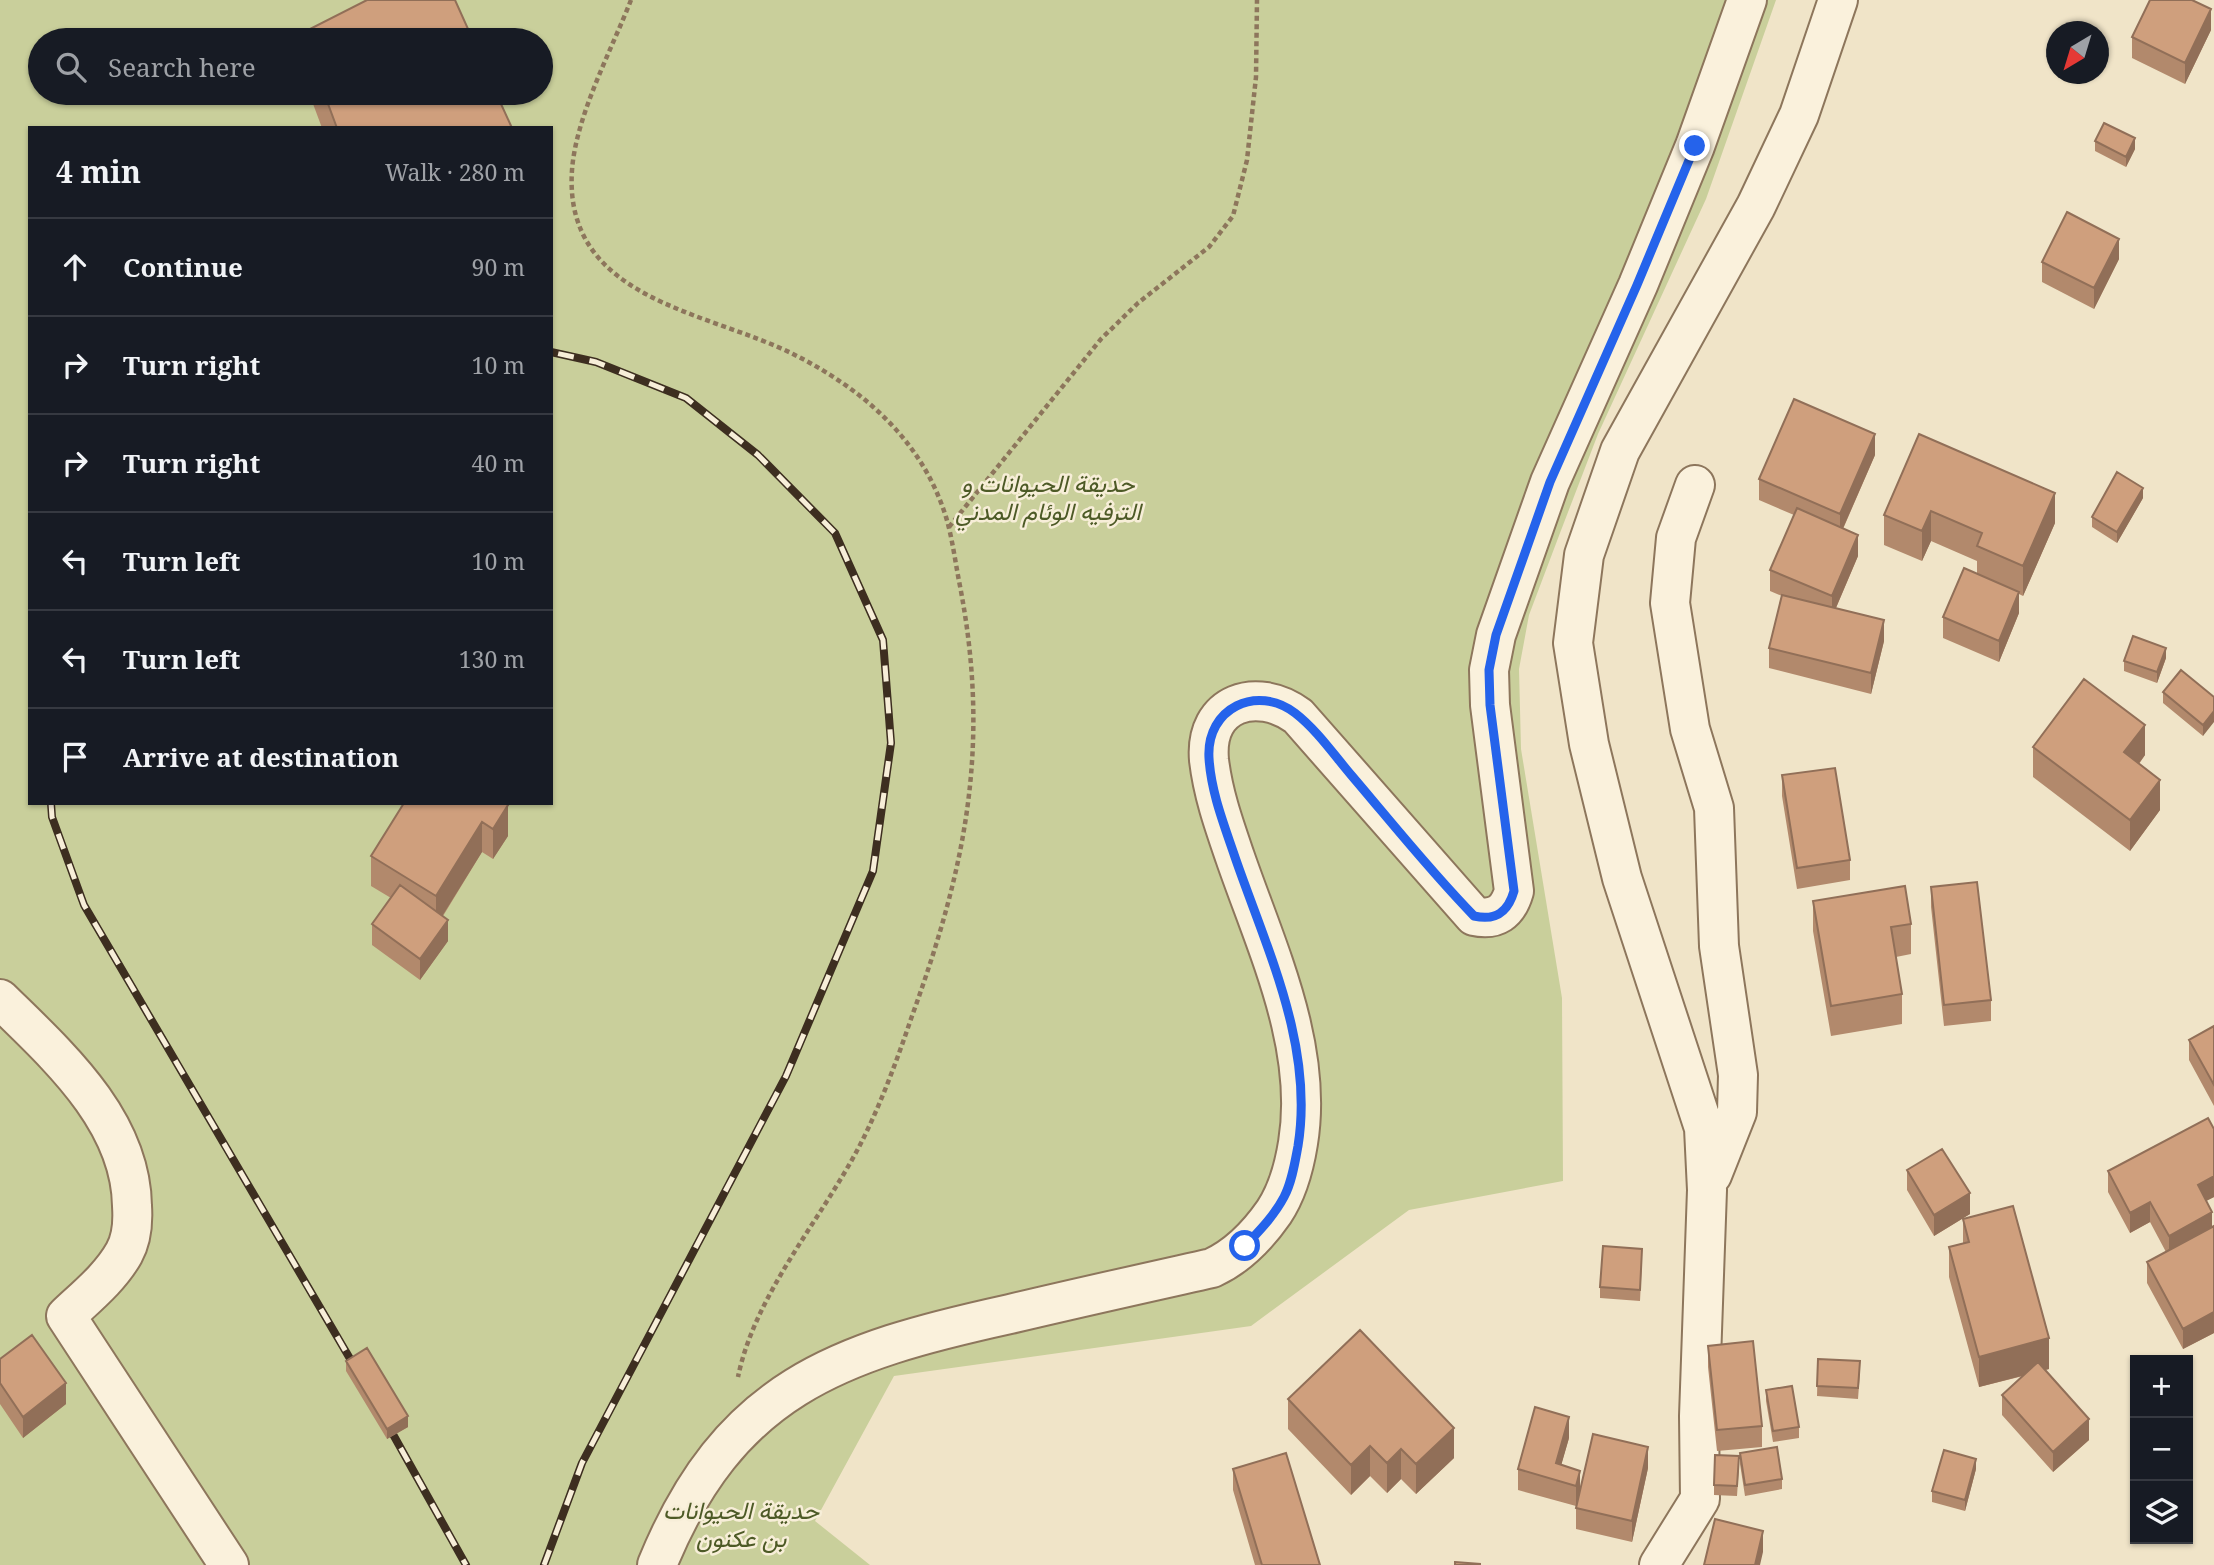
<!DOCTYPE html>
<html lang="en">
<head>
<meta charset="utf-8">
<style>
  :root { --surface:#171b24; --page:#242831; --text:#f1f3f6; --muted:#9ea1a6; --line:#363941 }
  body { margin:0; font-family:"Noto Serif",Vazirmatn,serif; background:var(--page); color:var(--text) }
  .controls { position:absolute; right:21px; bottom:21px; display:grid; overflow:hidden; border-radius:0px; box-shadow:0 2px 5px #0004 }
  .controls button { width:63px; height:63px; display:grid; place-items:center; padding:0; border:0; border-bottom:2px solid var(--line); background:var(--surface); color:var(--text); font:35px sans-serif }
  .compass { position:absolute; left:2046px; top:21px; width:63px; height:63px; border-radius:50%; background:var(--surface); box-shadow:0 2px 5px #0004; rotate:218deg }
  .stop { position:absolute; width:21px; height:21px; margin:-16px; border:5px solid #2563eb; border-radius:50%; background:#fff }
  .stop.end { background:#2563eb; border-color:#fff; box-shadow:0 2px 7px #0008 }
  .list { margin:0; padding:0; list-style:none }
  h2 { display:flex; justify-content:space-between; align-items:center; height:91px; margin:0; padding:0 28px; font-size:30px }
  h2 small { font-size:23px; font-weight:400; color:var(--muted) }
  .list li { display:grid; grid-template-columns:46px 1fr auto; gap:21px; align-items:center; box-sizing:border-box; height:98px; padding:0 28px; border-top:2px solid var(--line) }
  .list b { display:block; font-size:26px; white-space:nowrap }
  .list em { font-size:23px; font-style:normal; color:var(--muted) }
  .icon { flex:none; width:38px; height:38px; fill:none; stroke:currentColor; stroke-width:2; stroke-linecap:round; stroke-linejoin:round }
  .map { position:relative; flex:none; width:2214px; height:1565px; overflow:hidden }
  .search { position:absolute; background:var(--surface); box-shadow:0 2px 5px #0004; left:28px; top:28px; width:525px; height:77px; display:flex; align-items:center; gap:18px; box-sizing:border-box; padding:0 24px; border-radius:38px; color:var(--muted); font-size:26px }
  .panel { position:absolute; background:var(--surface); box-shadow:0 2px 5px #0004; left:28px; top:126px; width:525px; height:679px; border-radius:0px }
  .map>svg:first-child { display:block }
  .green { fill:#c9cf9b; fill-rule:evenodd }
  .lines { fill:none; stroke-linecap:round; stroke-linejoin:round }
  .minor-casing { stroke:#8d765c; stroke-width:42 }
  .path { stroke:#8d765c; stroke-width:4.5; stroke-dasharray:5 3.5; stroke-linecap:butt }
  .minor { stroke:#faf1dc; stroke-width:38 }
  .rail-casing { stroke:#3d2e20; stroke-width:8 }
  .rail { stroke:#f7eed8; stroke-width:5; stroke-dasharray:16; stroke-linecap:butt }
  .wall { fill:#b2896c }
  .shaded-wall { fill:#916f58 }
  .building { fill:#cf9f7d; stroke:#916f58; stroke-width:2 }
  .route { stroke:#2563eb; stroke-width:9 }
  .labels { text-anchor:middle; stroke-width:5; stroke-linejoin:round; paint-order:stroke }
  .park-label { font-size:24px; font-style:italic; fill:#4d5a26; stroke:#f7eed8 }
</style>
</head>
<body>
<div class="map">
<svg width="2214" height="1565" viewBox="0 0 2214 1565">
  <rect width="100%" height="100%" fill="#f0e4c8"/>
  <path class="green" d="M0 0H1776L1706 199 1598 434 1560 533 1529 615 1519 669 1521 749 1562 998 1563 1181 1409 1210 1251 1326 894 1376 815 1521 870 1565H0ZM40 40H541V93H40ZM30 128H551V803H30Z"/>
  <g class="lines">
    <g class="minor-casing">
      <path id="minor" d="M1695 485 1676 538 1670 603 1690 729 1714 808 1719 946 1738 1075 1737 1112 1712 1175
        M0 999C57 1055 131 1120 132 1206 133 1221 132 1239 124 1253 110 1278 86 1297 66 1316L229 1565
        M657 1565C729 1388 837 1352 1010 1314 1077 1298 1145 1283 1212 1268 1238 1256 1258 1235 1274 1212 1288 1191 1294 1168 1298 1143 1314 1046 1266 947 1235 857 1224 825 1213 794 1209 760 1204 702 1257 686 1298 716L1474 916C1496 921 1508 912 1514 891L1490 705 1489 670 1496 635 1550 482 1638 285 1695 146 1747 0
        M1659 1565 1700 1499 1699 1416 1707 1190 1704 1128 1622 878 1589 744 1573 643 1584 555 1620 451 1756 206 1799 115 1838 0"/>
    </g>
    <path class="path" d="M631 0C611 51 576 116 572 170 563 300 707 311 793 354 863 389 922 440 946 517 952 537 955 560 959 581 991 742 967 864 912 1016 897 1060 881 1104 860 1145 821 1220 755 1294 738 1377
      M949 527 1101 339 1138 303 1209 247 1233 216 1247 160 1256 77 1257 0"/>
    <use href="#minor" class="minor"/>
    <g class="rail-casing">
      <path id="rail" d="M51 803 52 817 84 905 359 1374
        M385 1420 466 1565
        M544 1565 582 1463 786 1076 873 871 891 743 883 640 835 533 758 455 686 398 596 362 551 352"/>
    </g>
    <use href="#rail" class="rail"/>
  </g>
  <path class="wall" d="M2211 30 2185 84 2132 58V37Z
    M309 93H496L512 128H322Z
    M2095 141 2135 149 2126 167 2095 151Z
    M2119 259 2094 309 2042 282V262Z
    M1919 434 2055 523 2023 596 2019 594V613L1999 662 1943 638V617L1977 574V561L1931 541 1922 561 1884 545V515Z
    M1875 455 1843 529 1858 556 1836 608 1884 641 1871 694 1769 668V648L1782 596 1770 591V570L1794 515 1759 500V479Z
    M2143 498 2117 543 2092 527V517Z
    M2166 658 2157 683 2124 671V661Z
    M2163 692 2214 697 2203 736 2163 703Z
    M2033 747 2145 755 2139 764 2160 810 2130 851 2033 777Z
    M1782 775 1850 860V880L1797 889 1782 796Z
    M505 803 508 836 493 859 482 852 443 916 448 941 420 980 372 945V924L391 898 371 886V856Z
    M1931 887 1991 1000V1021L1944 1026 1931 907Z
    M1813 901 1911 924V954L1896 957 1902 994V1024L1831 1036 1813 931Z
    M2214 1026V1106L2189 1060V1040Z
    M2214 1129V1197L2206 1201 2212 1227 2214 1226V1333L2183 1349 2147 1283V1262L2166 1252 2150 1222 2130 1233 2108 1192V1171Z
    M1907 1170 1970 1214 1934 1236 1907 1190Z
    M1963 1219 2049 1369 2045 1370 2089 1440 2053 1472 2002 1415V1395L2023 1376 1979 1387 1949 1277V1247L1963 1243Z
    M1642 1260 1640 1301 1600 1298V1287Z
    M1708 1346 1762 1426V1447L1717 1451 1708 1367Z
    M0 1359 66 1404 23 1438 0 1404Z
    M1818 1359 1860 1372 1858 1399 1817 1396Z
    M346 1361 408 1427 387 1439 346 1371Z
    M1766 1390 1799 1427V1438L1773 1442 1766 1401Z
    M1288 1399 1454 1458 1416 1494 1401 1479 1387 1493 1370 1476 1351 1495 1288 1429Z
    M1569 1438 1561 1465 1580 1491 1648 1468 1632 1542 1576 1529V1508L1580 1494 1576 1506 1518 1490V1469Z
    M1740 1453 1782 1479V1489L1745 1496 1740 1464Z
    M1739 1466 1737 1496 1714 1495V1485Z
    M1233 1469 1320 1565H1255L1233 1490Z
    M1976 1469 1965 1511 1932 1502V1491Z"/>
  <path class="shaded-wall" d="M2211 9V30L2185 84V63Z
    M2135 138V149L2126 167V157Z
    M2119 239V259L2094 309V288Z
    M1875 434V455L1840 535V514Z
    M2143 488V498L2117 543V532Z
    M2055 493V523L2023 596V566Z
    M1931 511V541L1922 561V531Z
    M1858 535V556L1832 617V596Z
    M2019 592V613L1999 662V641Z
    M1884 620V641L1871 694V673Z
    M2166 648V658L2157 683V672Z
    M2214 711V722L2203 736V725Z
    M2145 725V755L2124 783V752Z
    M2160 780V810L2130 851V820Z
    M508 805V836L493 859V829Z
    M482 822V852L436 926V896Z
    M448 920V941L420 980V959Z
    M2214 1176V1197L2198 1205V1185Z
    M1970 1193V1214L1934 1236V1215Z
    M2150 1202V1222L2130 1233V1213Z
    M2212 1212V1233L2169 1256V1236Z
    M2214 1312V1333L2183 1349V1329Z
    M2049 1338V1369L1979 1387V1357Z
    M66 1383V1404L23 1438V1417Z
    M408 1416V1427L387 1439V1429Z
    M1569 1417V1438L1557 1480 1556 1463Z
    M2089 1419V1440L2053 1472V1452Z
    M1454 1428V1458L1416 1494V1464Z
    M1370 1446V1476L1351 1495V1465Z
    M1648 1447V1468L1632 1542V1521Z
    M1401 1449V1479L1387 1493V1463Z
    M1976 1459V1469L1965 1511V1500Z
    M1580 1471V1492L1576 1506V1486Z
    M1763 1531V1552L1760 1565H1755Z"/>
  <path class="building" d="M367 0H455L473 40H304L302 33Z
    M2150 0H2192L2211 9 2185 63 2132 37Z
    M324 93H496L512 128H337Z
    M2104 123 2135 138 2126 157 2095 141Z
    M2067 212 2119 239 2094 288 2042 262Z
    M1794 399 1875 434 1840 514 1759 479Z
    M1919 434 2055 493 2023 566 1977 546 1982 533 1931 511 1922 531 1884 515Z
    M2117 472 2143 488 2117 532 2092 517Z
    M1797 508 1858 535 1832 596 1770 570Z
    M1964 568 2019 592 1999 641 1943 617Z
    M1782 595 1884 620 1871 673 1769 648Z
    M2133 636 2166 648 2157 672 2124 661Z
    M2181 670 2214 697V711L2203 725 2163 692Z
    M2084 679 2145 725 2124 752 2160 780 2130 820 2033 747Z
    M1835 768 1850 860 1797 868 1782 775Z
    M404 803H505L508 805 493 829 482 822 436 896 371 856Z
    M1977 882 1991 1000 1944 1005 1931 887Z
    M400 885 448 920 420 959 372 924Z
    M1905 886 1911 924 1891 927 1902 994 1831 1006 1813 901Z
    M2214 1026V1085L2189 1040Z
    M2208 1118 2214 1129V1176L2198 1185 2212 1212 2169 1236 2150 1202 2130 1213 2108 1171Z
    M1942 1149 1970 1193 1934 1215 1907 1170Z
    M2013 1206 2049 1338 1979 1357 1949 1247 1969 1242 1963 1219Z
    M2214 1226V1312L2183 1329 2147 1262Z
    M1603 1246 1642 1249 1640 1290 1600 1287Z
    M1360 1330 1454 1428 1416 1464 1401 1449 1387 1463 1370 1446 1351 1465 1288 1399Z
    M32 1335 66 1383 23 1417 0 1383V1359Z
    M1753 1341 1762 1426 1717 1430 1708 1346Z
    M367 1348 408 1416 387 1429 346 1361Z
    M1818 1359 1860 1361 1858 1388 1817 1386Z
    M2038 1362 2089 1419 2053 1452 2002 1395Z
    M1792 1386 1799 1427 1773 1431 1766 1390Z
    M1535 1407 1569 1417 1556 1463 1580 1471 1576 1486 1518 1469Z
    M1593 1434 1648 1447 1632 1521 1576 1508Z
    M1777 1447 1782 1479 1745 1485 1740 1453Z
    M1944 1450 1976 1459 1965 1500 1932 1491Z
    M1286 1453 1320 1565H1262L1233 1469Z
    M1715 1455 1739 1456 1737 1486 1714 1485Z
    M1715 1519 1763 1531 1755 1565H1704Z
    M1455 1562 1480 1564V1565H1455Z"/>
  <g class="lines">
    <path class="route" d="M1245 1246C1259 1231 1274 1216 1284 1197 1292 1182 1295 1162 1298 1146 1314 1047 1268 952 1236 860 1225 827 1211 793 1209 758 1206 708 1257 684 1295 713 1317 730 1334 755 1352 776 1392 823 1431 872 1474 916 1496 921 1508 912 1514 891L1490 705 1489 670 1496 635 1550 482 1637 285 1695 146"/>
  </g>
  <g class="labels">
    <g class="park-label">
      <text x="1048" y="492">حديقة الحيوانات و<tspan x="1048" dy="28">الترفيه الوئام المدني</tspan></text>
      <text x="741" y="1519">حديقة الحيوانات<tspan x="741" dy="28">بن عكنون</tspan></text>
    </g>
  </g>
</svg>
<div class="controls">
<button>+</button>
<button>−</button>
<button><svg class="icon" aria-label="layers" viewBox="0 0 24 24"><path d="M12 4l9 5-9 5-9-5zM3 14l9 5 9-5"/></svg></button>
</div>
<svg class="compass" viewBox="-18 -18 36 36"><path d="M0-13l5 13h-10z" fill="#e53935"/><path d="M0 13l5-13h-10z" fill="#9ea1a6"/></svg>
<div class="stop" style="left:1245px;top:1246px"></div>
<div class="stop end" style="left:1695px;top:146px"></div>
<div class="search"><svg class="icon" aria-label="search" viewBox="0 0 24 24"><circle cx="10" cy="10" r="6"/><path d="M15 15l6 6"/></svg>Search here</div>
<section class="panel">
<h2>4 min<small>Walk · 280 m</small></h2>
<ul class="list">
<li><svg class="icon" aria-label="ahead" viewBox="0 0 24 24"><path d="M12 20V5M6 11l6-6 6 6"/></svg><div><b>Continue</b></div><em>90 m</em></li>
<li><svg class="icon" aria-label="right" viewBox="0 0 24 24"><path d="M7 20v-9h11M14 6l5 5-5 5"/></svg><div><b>Turn right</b></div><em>10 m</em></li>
<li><svg class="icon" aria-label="right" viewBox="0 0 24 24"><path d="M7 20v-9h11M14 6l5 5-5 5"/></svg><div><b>Turn right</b></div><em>40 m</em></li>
<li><svg class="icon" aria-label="left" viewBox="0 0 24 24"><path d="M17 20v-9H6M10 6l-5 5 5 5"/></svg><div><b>Turn left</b></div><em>10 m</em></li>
<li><svg class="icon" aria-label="left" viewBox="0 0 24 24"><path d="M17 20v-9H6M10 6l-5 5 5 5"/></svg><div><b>Turn left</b></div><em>130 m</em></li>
<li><svg class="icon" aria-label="arrive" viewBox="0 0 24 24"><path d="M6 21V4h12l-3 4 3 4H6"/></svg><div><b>Arrive at destination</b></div></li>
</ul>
</section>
</div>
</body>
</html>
